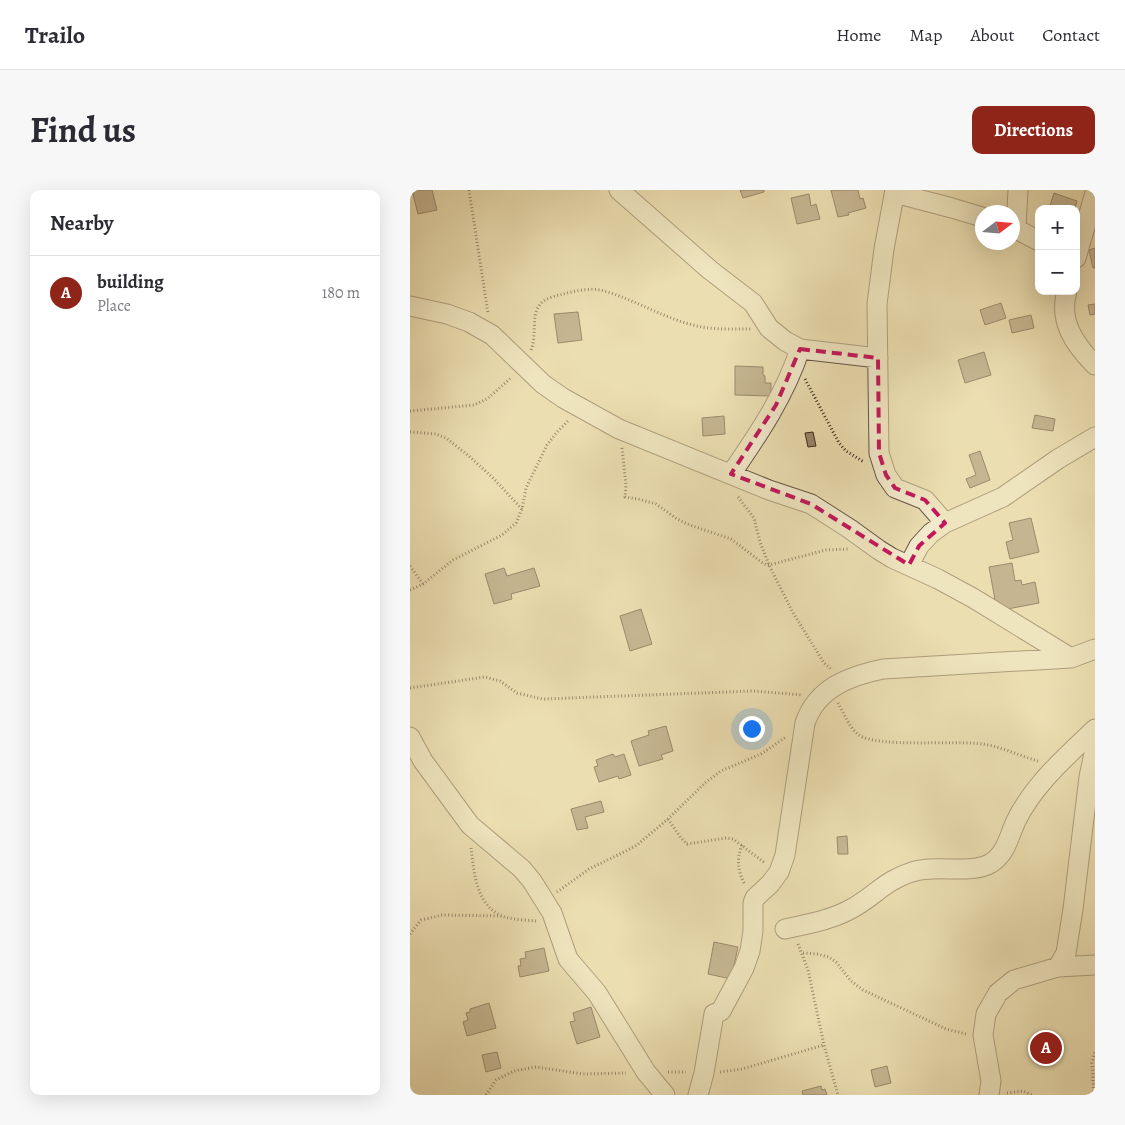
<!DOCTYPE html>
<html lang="en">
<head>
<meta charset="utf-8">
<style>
  :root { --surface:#fff; --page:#f7f7f7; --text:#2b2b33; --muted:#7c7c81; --line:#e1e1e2; --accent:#8f2418 }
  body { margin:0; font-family:Alegreya,serif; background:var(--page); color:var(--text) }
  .controls { position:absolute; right:15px; top:15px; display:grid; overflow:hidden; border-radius:10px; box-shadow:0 5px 20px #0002 }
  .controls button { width:45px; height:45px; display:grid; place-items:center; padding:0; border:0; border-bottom:1px solid var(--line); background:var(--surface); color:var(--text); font:25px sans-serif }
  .compass { position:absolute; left:565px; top:15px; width:45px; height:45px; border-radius:50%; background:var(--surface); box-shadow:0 5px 20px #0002; rotate:74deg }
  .you { position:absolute; left:341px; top:538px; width:18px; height:18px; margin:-12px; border:4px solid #fff; border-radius:50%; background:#1a73e8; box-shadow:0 0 0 8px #1a73e833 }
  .badge { display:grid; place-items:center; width:32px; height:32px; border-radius:50%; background:var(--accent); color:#fff; font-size:16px; font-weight:700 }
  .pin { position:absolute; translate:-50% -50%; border:2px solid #fff; box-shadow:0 1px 5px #0006 }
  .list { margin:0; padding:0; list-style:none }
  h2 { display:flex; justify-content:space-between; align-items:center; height:65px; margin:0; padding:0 20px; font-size:21px }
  h2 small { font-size:16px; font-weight:400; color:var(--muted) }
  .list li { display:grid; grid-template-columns:32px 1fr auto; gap:15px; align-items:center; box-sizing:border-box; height:75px; padding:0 20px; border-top:1px solid var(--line) }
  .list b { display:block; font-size:19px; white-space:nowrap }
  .list p { margin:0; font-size:16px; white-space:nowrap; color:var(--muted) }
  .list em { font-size:16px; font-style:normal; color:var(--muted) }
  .map { position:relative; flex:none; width:685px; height:905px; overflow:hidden; border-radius:10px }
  header { display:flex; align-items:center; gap:30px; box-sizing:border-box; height:70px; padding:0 25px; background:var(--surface); border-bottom:1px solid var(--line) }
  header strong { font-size:24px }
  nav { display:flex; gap:28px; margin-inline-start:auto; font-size:18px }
  .intro { display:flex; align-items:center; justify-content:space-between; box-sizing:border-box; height:120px; padding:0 30px }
  h1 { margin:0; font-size:35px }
  .button { padding:12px 22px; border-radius:10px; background:var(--accent); color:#fff; font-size:18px; font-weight:700 }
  main { display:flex; gap:30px; padding:0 30px }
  aside { flex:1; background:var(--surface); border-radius:10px; box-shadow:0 5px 20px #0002 }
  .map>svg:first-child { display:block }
  .building { fill:#97856a; stroke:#3b251d }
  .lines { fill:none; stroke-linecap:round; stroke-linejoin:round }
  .minor-casing { stroke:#675342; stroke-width:21 }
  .path { stroke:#3b251d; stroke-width:3; stroke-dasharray:1 2.5; stroke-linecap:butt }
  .minor { stroke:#f2eacc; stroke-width:19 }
  .marked { fill:none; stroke:#c2185b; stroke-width:4; stroke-dasharray:10 6; stroke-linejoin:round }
</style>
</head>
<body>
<header>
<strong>Trailo</strong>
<nav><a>Home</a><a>Map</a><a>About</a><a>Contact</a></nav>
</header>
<div class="intro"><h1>Find us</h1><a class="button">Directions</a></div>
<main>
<aside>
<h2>Nearby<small></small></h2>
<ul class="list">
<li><span class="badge">A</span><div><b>building</b><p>Place</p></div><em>180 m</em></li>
</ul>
</aside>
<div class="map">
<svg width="685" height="905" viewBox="0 0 685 905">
  <rect width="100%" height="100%" fill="#ebdeb1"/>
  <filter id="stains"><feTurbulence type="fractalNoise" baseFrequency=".004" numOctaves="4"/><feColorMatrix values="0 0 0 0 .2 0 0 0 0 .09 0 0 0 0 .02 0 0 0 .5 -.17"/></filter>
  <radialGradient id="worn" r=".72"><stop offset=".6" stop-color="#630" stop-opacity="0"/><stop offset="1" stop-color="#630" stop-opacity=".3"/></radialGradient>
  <path class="building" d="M2 0H22L27 20 8 24Z
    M330 0H354V2L333 8Z
    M421 0H448L450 9 453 8 456 18 438 23 439 25 428 27Z
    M644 3 667 11 665 19H639Z
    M399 4 401 16 406 14 410 29 387 34 381 8Z
    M685 58V78H683L679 60Z
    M591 113 596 128 575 135 570 120Z
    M685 114V124L680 125 678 115Z
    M168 122 172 150 148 153 144 124Z
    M621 125 624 138 602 143 599 130Z
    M574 162 581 185 555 193 548 170Z
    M325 176 353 177V185L355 186V193H361V206L325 205Z
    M625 225 645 229 643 241 622 238Z
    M314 226 315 244 293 246 292 228Z
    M403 242 406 256 398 257 395 243Z
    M570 261 580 290 560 298 556 289 566 285 559 265Z
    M621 328 629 362 600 369 596 352 603 350 599 333Z
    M602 373 605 391 611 390 612 395 625 392 629 413 587 421 579 377Z
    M94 378 97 386 124 378 130 396 101 404 102 409 84 414 75 384Z
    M231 419 242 454 220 461 210 426Z
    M256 536 263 561 251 565 253 569 229 576 221 551 239 545 238 541Z
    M203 564 205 567 214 564 221 585 209 589 208 586 189 592 184 577 188 576 186 570Z
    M191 611 194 622 175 627 178 638 167 640 161 619Z
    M437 646 438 664H428L427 647Z
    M304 752 328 757 321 789 298 784Z
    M134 758 139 781 110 787 108 776H111L110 769 116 768 115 762Z
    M79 813 86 838 57 846 53 832 58 830 56 823 60 822V819Z
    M181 817 190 847 167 854 160 832 165 831 163 823Z
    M644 848 646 867 629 868 626 849Z
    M87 862 91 878 76 882 72 865Z
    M477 876 481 893 465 897 461 880Z
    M411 896 412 900 415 899 417 905H393L392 901Z"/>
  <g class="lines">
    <g class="minor-casing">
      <path id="minor" d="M209 0 300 80 343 113 359 138 375 151 390 159 468 168
        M485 0 474 59 467 114 469 263 476 285 485 298 515 310 535 333
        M485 3 542 18 572 27
        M602 37 629 51
        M606 38 608 0
        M666 68 685 3
        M657 101C648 131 665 155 685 175
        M0 116 37 124 59 132 82 145 133 194 153 208 209 239 359 300 401 314 440 339 469 360 482 368 528 389 563 408 661 468
        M321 284C348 245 375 205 390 159
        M499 375 509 356 521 343 535 333 593 307 648 269 685 247
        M0 547 13 571 60 635 112 679 122 691 142 723 158 769 187 803 236 882 255 905
        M375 739C397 734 421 730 441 719 464 707 475 690 502 682 525 674 562 685 581 673 596 664 599 646 606 631 624 594 656 567 685 539
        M648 777 685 775
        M288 905 294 883 304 824 311 821 334 778 340 761 343 741V713L345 708 360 694 369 682 375 665 395 533C407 498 439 486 473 479L661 468 685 459
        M579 905 581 891 573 845 576 824 588 803 604 790 648 777 656 763 663 719 679 587 685 559"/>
    </g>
    <path class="path" d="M59 0 78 123
      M121 160C127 146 121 127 129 116 134 108 145 106 153 104 166 101 181 97 194 101 226 110 255 129 287 136 304 140 324 139 341 139
      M395 189 429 253 436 261 454 272
      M0 221 64 215 77 209 102 187
      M0 242 26 244 36 248 60 267 82 287 112 319
      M212 258 216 295 215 307 228 309 246 314 267 329 277 334 321 349 354 374 359 375 416 360 438 359
      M328 307 344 328 350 352 359 375 382 421 414 473 422 480
      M0 376 13 394
      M0 400 13 394 43 370 92 345 106 333 112 319 116 298 137 255 147 242 159 230
      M0 498 75 487 90 491 107 503 133 509 343 501 393 505
      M428 513C434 523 439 538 449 545 467 558 546 550 573 554 592 557 610 566 628 571
      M258 629 271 648 277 654 316 648 323 649 355 673
      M332 655C326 670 328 681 335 695
      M61 658C64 682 66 715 92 726 102 730 116 730 127 731
      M147 702 179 679 214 662 227 655 258 629 296 592 311 581 351 564 376 547
      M0 744 11 730 32 725 92 726
      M388 754 398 780 414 855 428 905
      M393 763 407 764 419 767 426 772 441 791 453 800 536 839 556 844
      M258 882H276
      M310 882 332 879 414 855
      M597 903 613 901 622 905
      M76 905 86 890 104 881 126 877 173 884 216 883
      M684 905 682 873 685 862"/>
    <use href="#minor" class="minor"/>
  </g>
  <path d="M0 0H685V905H0ZM390 159 468 168 469 263 476 285 485 298 515 310 535 333 509 356 499 375 401 314 321 284 366 215Z" fill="#ebdeb1" fill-opacity=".55" fill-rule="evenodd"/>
  <path class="marked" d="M390 159 468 168 469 263 476 285 485 298 515 310 535 333 509 356 499 375 401 314 321 284 366 215Z"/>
  <rect width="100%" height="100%" filter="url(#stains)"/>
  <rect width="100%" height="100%" fill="url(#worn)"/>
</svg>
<div class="controls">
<button>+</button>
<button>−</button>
</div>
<svg class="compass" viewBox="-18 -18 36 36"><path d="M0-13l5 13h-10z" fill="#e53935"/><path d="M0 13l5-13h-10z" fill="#7c7c81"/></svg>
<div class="you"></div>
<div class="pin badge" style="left:636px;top:858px">A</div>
</div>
</main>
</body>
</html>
